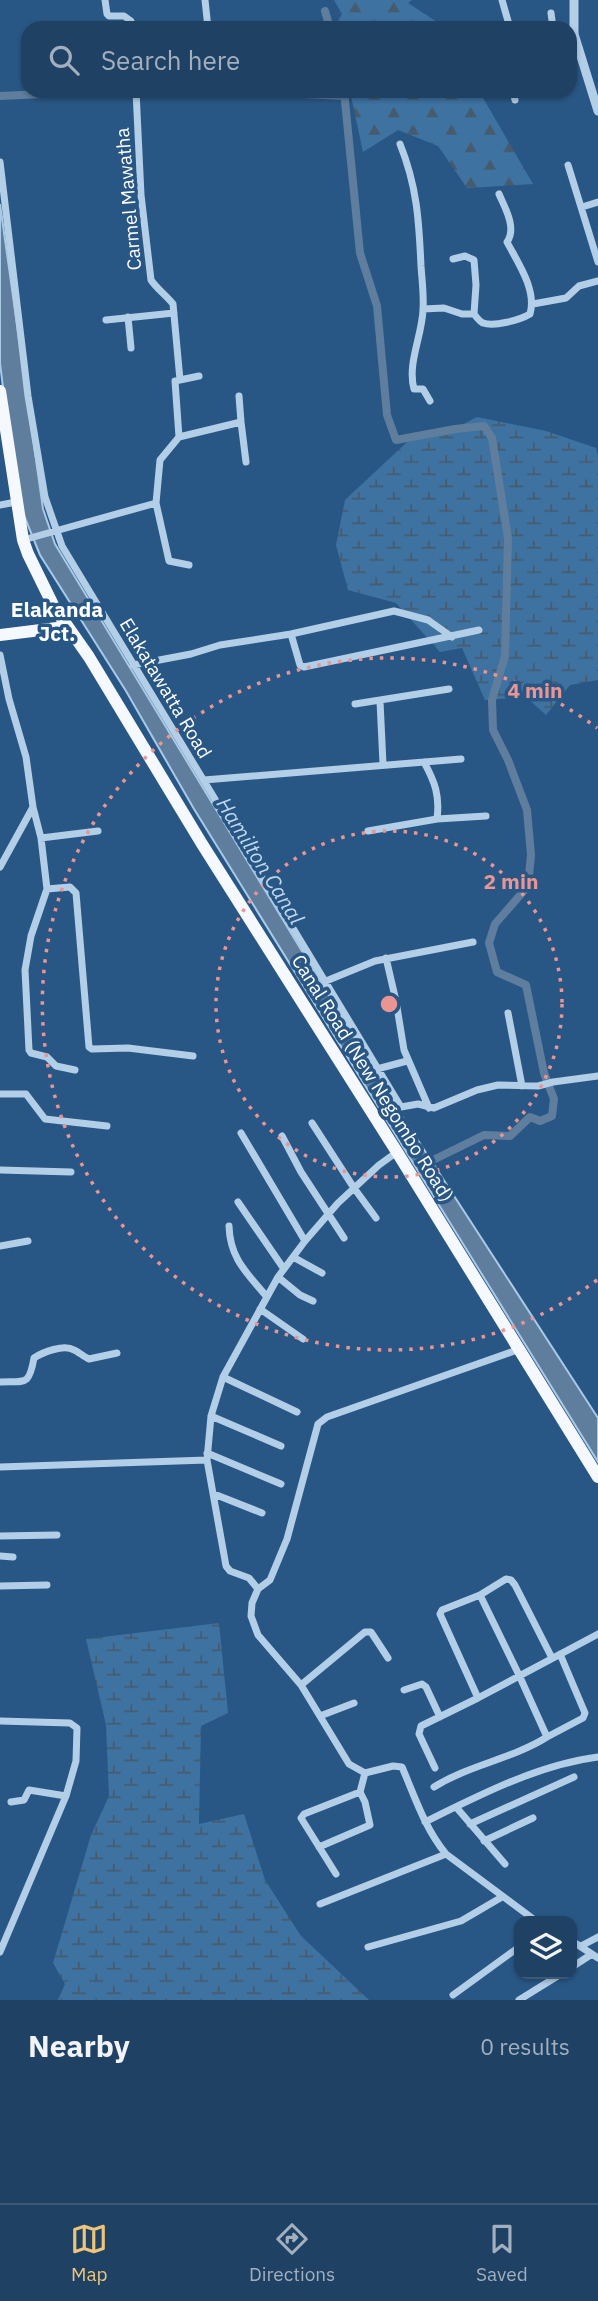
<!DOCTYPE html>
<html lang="en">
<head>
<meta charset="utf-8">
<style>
  :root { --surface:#1f4164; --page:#2c4c6d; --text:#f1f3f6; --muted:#a1afbf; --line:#3c5a78; --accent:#eec57a }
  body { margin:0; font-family:"IBM Plex Sans",sans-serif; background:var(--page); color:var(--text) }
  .controls { position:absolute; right:21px; bottom:21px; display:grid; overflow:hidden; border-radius:14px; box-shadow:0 2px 5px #0004 }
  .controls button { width:63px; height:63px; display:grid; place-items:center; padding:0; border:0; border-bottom:2px solid var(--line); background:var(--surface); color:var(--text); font:35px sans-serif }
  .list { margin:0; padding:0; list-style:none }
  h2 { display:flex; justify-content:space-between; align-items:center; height:91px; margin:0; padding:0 28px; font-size:30px }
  h2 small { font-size:23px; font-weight:400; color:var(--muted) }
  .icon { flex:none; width:38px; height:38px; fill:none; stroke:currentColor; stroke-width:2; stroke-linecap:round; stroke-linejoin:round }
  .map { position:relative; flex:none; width:598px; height:2000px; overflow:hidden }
  .search { position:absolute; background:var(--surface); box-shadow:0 2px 5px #0004; left:21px; right:21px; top:21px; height:77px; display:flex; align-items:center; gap:18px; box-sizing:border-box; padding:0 24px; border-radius:21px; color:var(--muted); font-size:26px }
  .sheet { height:203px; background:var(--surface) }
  nav { display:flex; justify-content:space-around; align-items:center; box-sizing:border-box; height:98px; border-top:2px solid var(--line); background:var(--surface); font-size:19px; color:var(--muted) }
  nav a { display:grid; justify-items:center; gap:4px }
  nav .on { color:var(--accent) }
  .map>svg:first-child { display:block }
  .forest { fill:url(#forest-firs) }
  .wetland { fill:url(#wetland-marsh) }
  .water { fill:#5f7e9e; stroke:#a8cae7; stroke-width:2 }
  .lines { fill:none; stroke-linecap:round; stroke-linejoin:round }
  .canal { stroke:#5f7e9e; stroke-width:8 }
  .minor { stroke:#b3cee7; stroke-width:7 }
  .tertiary { stroke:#b3cee7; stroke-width:9 }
  .primary { stroke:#f5f9fe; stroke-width:12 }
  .ring { fill:none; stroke:#ea9494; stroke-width:3.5; stroke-dasharray:3.5 7 }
  .labels { text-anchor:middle; stroke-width:7; stroke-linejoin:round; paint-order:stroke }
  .street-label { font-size:19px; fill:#fff; stroke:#295785 }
  .neighbourhood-label { font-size:21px; font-weight:bold; fill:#fff; stroke:#295785 }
  .water-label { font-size:21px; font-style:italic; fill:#bfd8ef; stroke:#295785 }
  .centre { fill:#ea9494; stroke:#295785; stroke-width:3.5 }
  .ring-label { font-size:21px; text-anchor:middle; font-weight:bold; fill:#ea9494; stroke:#295785; stroke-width:7; stroke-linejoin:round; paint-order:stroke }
</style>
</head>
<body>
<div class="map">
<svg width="598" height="2000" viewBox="0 0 598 2000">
  <defs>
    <pattern id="forest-firs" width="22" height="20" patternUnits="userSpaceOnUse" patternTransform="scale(1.75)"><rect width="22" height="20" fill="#3e72a1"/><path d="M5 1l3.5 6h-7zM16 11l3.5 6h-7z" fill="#465b6e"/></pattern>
    <pattern id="wetland-marsh" width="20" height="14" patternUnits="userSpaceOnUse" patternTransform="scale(1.75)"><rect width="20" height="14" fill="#3e72a1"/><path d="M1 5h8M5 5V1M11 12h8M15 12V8" fill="none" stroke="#465b6e"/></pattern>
  </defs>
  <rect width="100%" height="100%" fill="#295785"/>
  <path class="forest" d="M334 0H412L408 3 446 28H338L337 23 342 14Z
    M350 91H479L533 184 467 188 438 146 398 130 363 152Z"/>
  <path class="wetland" d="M477 417 546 431 596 448 598 455V680L570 685 546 715 526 697 485 700 462 648 440 652 396 603 348 590 336 545 345 500 407 442 444 434Z
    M219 1623 228 1713 201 1726 199 1824 244 1814 265 1880 301 1936 369 2000H58L65 1984 53 1963 91 1835 109 1796 106 1725 86 1639Z"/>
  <path class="water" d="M0 204 43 509 55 544 399 1111 598 1418V1462L194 809 126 691 40 555 23 513 10 444 0 363Z"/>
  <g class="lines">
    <path class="canal" d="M325 11 330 28
      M240 91 345 96
      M344 91 360 253 377 306 387 415 396 440 455 429 484 426 492 438 508 538 505 656 492 700 493 730 508 760 527 810 531 855 528 886 495 924 489 943 497 972 526 985 544 1073 554 1099 552 1116 540 1121 530 1117 510 1136 484 1135 423 1165
      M0 96 108 91"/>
    <path class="minor" d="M105 0 107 14 109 16H124L131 21V28
      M205 0 208 28
      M502 0 510 28
      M551 13 553 28
      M136 91 141 195 151 280C157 289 166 295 173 304L180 380
      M513 91 515 100
      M400 144C417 186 419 221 421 266 422 280 424 295 423 310 422 336 407 364 414 389H423L430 401
      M0 162 28 396 45 497 62 546 401 1107 418 1104 434 1108 477 1090 498 1085 538 1086 553 1082 598 1076
      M568 165 598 262
      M582 207 598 202
      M453 259 465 256 474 260 476 285 474 314
      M533 304 566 298 579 286 598 281
      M423 309 444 308 462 314H474C477 318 479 321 483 323 494 327 520 320 530 314 537 290 518 263 507 242 517 228 505 208 499 194
      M128 317 131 348
      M106 320 174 313
      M241 422 246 462
      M179 437 241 422 239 396
      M156 503 169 561 189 565
      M0 505 16 502
      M23 540 156 503 160 460 179 437 175 381 199 376
      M291 634 300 665 304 667 479 630
      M0 655 9 699 26 757 33 807 0 867
      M133 665 191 654 220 645 291 634 394 611 428 620 452 637
      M380 701 383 764
      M355 704 449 689
      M204 780 461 759
      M33 807 41 838 47 889 31 936 25 970 29 1050 31 1053 47 1057 56 1066 75 1070
      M437 819 486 816
      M368 831 437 819C440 796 435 782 424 762
      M41 838 98 831
      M47 889 70 887 76 893 89 1047 92 1049 128 1048 193 1056
      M386 958 396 1001 404 1050 429 1108
      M326 981 375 961 473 942
      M508 1013 522 1086
      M377 1069 407 1061
      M0 1094H26L45 1119 107 1126
      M312 1123 354 1188 376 1218
      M241 1133 305 1241
      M282 1136 301 1172 344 1238
      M397 1152 379 1165 338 1203 305 1241 278 1277 223 1377 211 1416 207 1460 226 1566 230 1571 249 1578 258 1589 252 1603 251 1616 258 1635 301 1685 349 1764 365 1773 393 1766 402 1767C415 1797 425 1829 446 1854L536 1921
      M0 1170 71 1172
      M238 1202 284 1269
      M229 1226C230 1259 247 1273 267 1297
      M0 1246 28 1241
      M293 1257 322 1273
      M278 1277 300 1295 313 1301
      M260 1309 303 1339
      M223 1377 297 1412
      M0 1382C26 1381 29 1386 34 1358 43 1352 64 1344 74 1350 79 1352 84 1357 89 1359L117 1353
      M211 1416 281 1446
      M207 1453 281 1484
      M0 1467 207 1460
      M214 1494 262 1513
      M0 1536 57 1535
      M0 1556 13 1557
      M0 1586 47 1585
      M258 1589 270 1580 287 1539 318 1424 327 1417 520 1349
      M480 1595 519 1675 547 1737 583 1718 585 1713 560 1654
      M301 1685 365 1632H371L388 1658
      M404 1690 422 1684 426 1687 440 1717
      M478 1698 440 1614 442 1610 480 1595 506 1579 511 1580 515 1585 552 1658
      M320 1716 354 1703
      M0 1721 70 1723 77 1728 76 1761 66 1796 0 1952
      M435 1768 419 1734 421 1726 478 1698 598 1634
      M434 1787C469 1765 512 1759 547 1737
      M11 1802 24 1800 29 1790 66 1796
      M456 1807 505 1864
      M425 1822C480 1795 537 1765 598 1757
      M470 1824 574 1777
      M484 1841 533 1818
      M319 1847 370 1825 365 1802 360 1792 365 1773
      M336 1874 301 1818 304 1814 360 1792
      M320 1904 446 1854
      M572 1941 598 1958
      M581 1946 598 1937
      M368 1947 461 1921 502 1897
      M572 1967 592 1954
      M453 1995 519 1947
      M519 2000 561 1974"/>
    <path class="tertiary" d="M574 0V34L598 111"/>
    <path class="primary" d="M0 391 23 540 28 554 54 607 89 657 202 844 397 1152 598 1477
      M0 635 57 628 66 624"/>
  </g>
  <g class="ring">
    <circle cx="389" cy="1004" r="173"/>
    <path d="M597 1280A346 346 0 1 1 597 728"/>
  </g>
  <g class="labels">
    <g class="street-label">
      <text transform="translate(128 199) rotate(-95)" y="7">Carmel Mawatha</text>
      <text transform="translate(166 688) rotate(59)" y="7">Elakatawatta Road</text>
      <text transform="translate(373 1078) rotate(58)" y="7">Canal Road (New Negombo Road)</text>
    </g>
    <g class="neighbourhood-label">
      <text x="57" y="617">Elakanda<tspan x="57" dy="24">Jct.</tspan></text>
    </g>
    <g class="water-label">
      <text transform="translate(260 861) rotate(58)" y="7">Hamilton Canal</text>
    </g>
  </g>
  <circle cx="389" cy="1004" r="10" class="centre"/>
  <g class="ring-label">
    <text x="535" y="698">4 min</text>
    <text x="511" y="889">2 min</text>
  </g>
</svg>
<div class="controls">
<button><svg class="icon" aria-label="layers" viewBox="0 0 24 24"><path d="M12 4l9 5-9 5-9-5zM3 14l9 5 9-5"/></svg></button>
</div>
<div class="search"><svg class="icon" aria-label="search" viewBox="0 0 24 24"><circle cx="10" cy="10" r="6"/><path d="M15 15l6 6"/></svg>Search here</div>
</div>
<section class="sheet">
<h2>Nearby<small>0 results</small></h2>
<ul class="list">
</ul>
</section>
<nav>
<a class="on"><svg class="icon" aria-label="map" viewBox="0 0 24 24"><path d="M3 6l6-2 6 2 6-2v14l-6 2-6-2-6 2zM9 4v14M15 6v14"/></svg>Map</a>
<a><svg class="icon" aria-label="directions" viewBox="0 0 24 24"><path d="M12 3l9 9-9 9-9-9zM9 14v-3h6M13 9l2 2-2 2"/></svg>Directions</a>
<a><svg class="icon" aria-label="saved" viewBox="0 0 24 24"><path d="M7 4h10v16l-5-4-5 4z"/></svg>Saved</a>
</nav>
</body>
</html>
